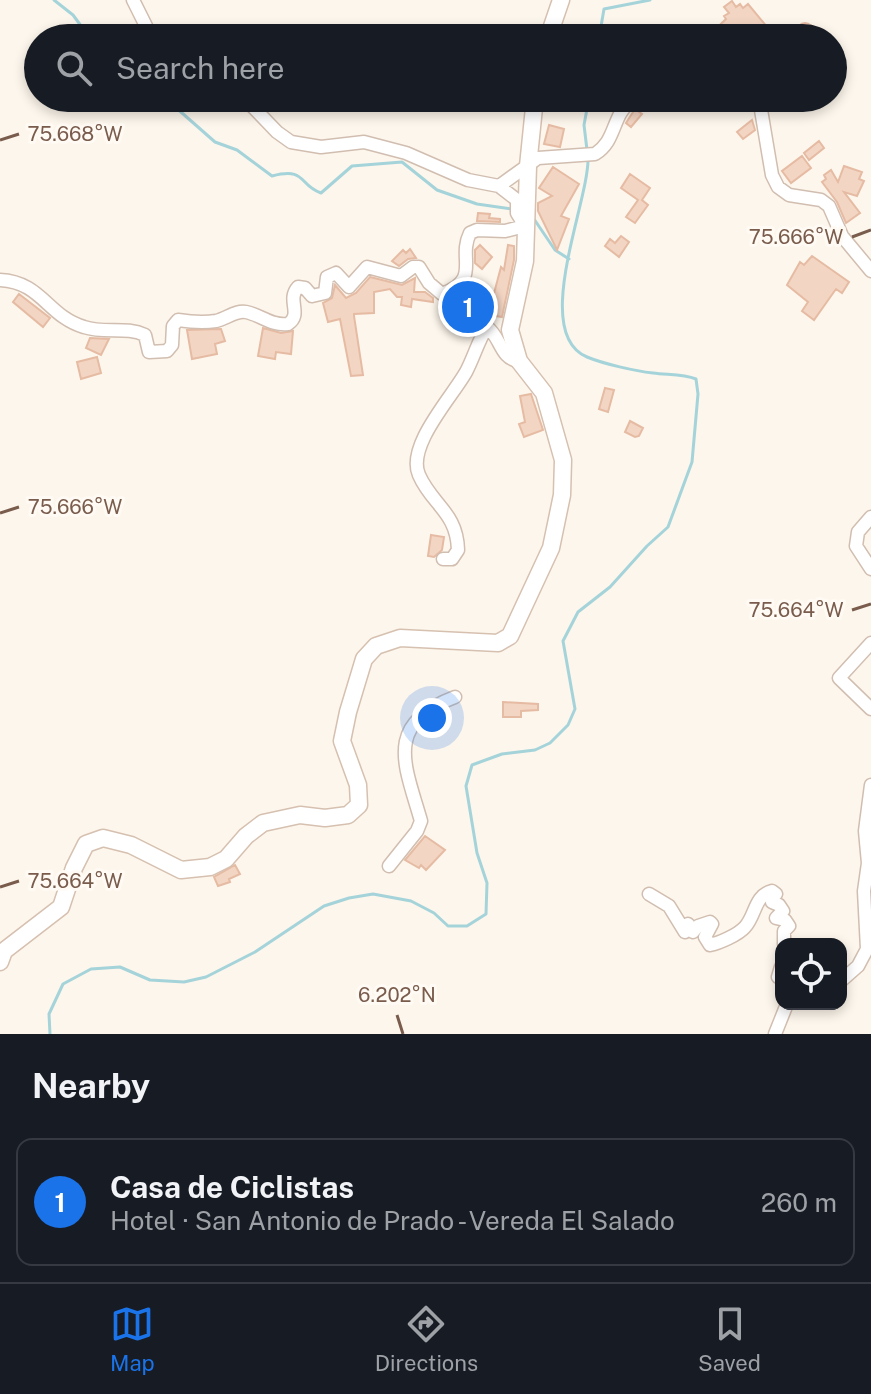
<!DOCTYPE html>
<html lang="en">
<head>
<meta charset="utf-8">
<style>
  :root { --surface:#171b24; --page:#20242c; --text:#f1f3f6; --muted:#9ea1a6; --line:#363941; --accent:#1a73e8 }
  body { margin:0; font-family:"Public Sans",sans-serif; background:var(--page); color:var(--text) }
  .controls { position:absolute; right:24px; bottom:24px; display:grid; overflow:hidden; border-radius:16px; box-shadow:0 4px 12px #0003 }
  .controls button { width:72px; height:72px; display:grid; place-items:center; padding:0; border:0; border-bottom:2px solid var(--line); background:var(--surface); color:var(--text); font:40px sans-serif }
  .you { position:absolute; left:432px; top:718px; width:28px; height:28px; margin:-20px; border:6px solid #fff; border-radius:50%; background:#1a73e8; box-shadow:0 0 0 12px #1a73e833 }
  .badge { display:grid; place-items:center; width:52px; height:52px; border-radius:50%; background:var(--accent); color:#fff; font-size:26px; font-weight:700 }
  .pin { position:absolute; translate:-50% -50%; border:4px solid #fff; box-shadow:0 2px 8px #0006 }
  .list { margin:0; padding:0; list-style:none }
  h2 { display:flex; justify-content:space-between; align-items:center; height:104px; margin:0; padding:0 32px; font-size:34px }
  h2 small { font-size:26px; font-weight:400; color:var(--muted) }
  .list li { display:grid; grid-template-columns:52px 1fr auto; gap:24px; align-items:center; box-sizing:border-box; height:128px; margin:0 16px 16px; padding:0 16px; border:2px solid var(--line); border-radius:16px }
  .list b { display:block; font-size:30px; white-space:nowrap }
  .list p { margin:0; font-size:26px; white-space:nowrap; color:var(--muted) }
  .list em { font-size:26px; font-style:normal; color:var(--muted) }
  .icon { flex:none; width:44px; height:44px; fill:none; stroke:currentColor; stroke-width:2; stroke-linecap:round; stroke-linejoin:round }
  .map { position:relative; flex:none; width:871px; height:1034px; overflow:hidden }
  .search { position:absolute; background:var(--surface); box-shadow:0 4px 12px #0003; left:24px; right:24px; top:24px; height:88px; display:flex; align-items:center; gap:20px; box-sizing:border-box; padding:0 28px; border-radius:44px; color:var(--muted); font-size:30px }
  .sheet { height:248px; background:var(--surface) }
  nav { display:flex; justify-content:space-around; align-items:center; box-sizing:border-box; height:112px; border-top:2px solid var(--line); background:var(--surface); font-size:22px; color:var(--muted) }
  nav a { display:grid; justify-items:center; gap:4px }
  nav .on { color:var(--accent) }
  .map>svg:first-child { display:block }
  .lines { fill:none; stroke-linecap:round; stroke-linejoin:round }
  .stream { stroke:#a5d3da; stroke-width:3 }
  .building { fill:#f3d5c3; stroke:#e6bba3; stroke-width:2 }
  .street-casing { stroke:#d1beb0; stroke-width:15 }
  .secondary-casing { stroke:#d6c0b0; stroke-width:19 }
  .street { stroke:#fff; stroke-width:12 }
  .secondary { stroke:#fff; stroke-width:16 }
  .ticks { fill:none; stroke:#7a5c4d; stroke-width:3 }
  .ticks-label { font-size:20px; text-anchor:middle; fill:#7a5c4d; stroke:#fffaf3; stroke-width:6; stroke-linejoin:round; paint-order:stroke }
</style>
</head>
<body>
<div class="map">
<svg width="871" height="1034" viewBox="0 0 871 1034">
  <rect width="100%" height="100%" fill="#fdf6ec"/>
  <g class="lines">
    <path class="stream" d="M54 0 73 15 90 38
      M599 38 604 9 650 0
      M165 98 215 142 237 150 272 176C307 167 298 185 321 193L352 166 402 162 437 190 477 204 511 209
      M587 150 584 125 589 98
      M534 219 555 250 569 259
      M50 1034 49 1014 63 984 91 969 120 967 150 980 184 982 206 977 255 952 324 906 349 898 373 894 411 901 434 913 448 926H467L486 914 487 883 477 853 466 786 472 765 502 754 535 750 550 743 568 725 575 709 563 641 578 612 610 587 647 546 668 527 692 462 698 394 696 379C683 374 668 375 653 373 635 371 604 364 587 357 530 333 590 200 588 157"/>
  </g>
  <path class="building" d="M732 1 736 7 740 4 743 8 748 4 768 28 764 31 769 38H706L726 19 724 16 729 13 724 7Z
    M797 31a8 8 0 1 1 16 0a8 8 0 1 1-16 0Z
    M671 26 682 38H658Z
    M635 109 642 114 631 127 626 123Z
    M752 120 755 130 743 139 737 132Z
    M549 125 564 129 560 147 544 144Z
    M819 141 824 148 809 160 804 153Z
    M802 156 811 168 791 183 782 171Z
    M844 166 862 172 859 179 864 181 857 196 844 192 860 213 846 223 837 202 822 182 826 179 824 175 831 170 838 182Z
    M553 167 579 184 561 216 569 219 557 250 538 211V203L552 196 539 188Z
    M630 174 650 188 642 200 648 205 635 223 626 217 638 200 621 188Z
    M478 213 490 214 489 218 500 219V222L477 221Z
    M621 236 629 242 619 257 605 246 610 239 615 243Z
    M480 245 492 257 482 269 475 263V250Z
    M508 245 514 246V260L502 317 467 311H441L440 303 457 297H493L501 267 504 270Z
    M410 249 416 258 408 259 399 266 392 261 403 250 406 253Z
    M812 256 849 282 842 293 836 289 814 320 802 311 808 302 787 285 800 262 804 265Z
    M370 277 402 285 415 278 414 292H425L433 298V302L412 299 411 307 401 305 402 297H397L390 289 374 292V313L354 314V316L363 375 351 376 340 319 328 322 323 303 332 298 335 285 346 298 356 293Z
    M19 294 50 318 43 327 13 302Z
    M263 328 281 333 293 331 291 354 276 352 275 359 258 356Z
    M221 329 225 341 215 344 217 354 192 359 187 330Z
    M90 338 109 339 101 355 86 348Z
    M97 357 101 373 81 379 77 362Z
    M605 388 614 390 608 412 599 409Z
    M531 394 543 430 524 437 519 424 525 422 520 396Z
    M630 421 643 428 639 436 635 437 625 432Z
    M431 535 444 537 442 550 434 557 428 556Z
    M503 702 538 704V710L521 711V717H503Z
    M425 836 445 850 426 870 421 865 419 868 405 860Z
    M235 865 240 874 229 879 230 882 218 886 214 877Z"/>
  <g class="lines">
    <g class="street-casing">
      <path id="street" d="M133 0 152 38
        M226 98 251 105 277 132 291 142 321 147 364 142 406 153 468 180 499 186 538 158 595 154C611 144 612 129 620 114 623 108 629 103 633 98
        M759 98 772 175 778 187 789 195 821 200 829 206 842 236 871 271
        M0 280C42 282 47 316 84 327 105 334 126 326 145 335L149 352 167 351 172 345 173 326 178 320C191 322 203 323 216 321 226 319 236 310 246 312 261 315 271 326 288 324 303 314 286 300 298 287L305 288 312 296 325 293 327 277 336 273 349 287 367 267 401 276 413 267H419L429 283 442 294C482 279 457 259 470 233L477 230 505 231 525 226 517 213V200L499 186
        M871 517 858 532 856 546 871 569
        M443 559H452L458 550C457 512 432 505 419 475 406 446 452 397 466 372 474 357 478 341 487 327 501 337 500 359 519 361
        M871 643 839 678 871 709
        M389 866 417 831 421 821C405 765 383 724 455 697
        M649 894 669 906 685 932 688 924 693 932 698 926 710 922 712 924 705 937 710 945C719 943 738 935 745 927 756 915 754 896 772 891L776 894 772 896V902L779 905 783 911 776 918 785 920 789 926 784 931V944
        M781 967 778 977 781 976
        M841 981 858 966 867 949 864 891 868 863 865 831 871 785
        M775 1034 787 1004"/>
    </g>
    <g class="secondary-casing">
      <path id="secondary" d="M548 38 561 0
        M0 962 4 951 61 907 74 868 86 844 103 838 131 845 181 870 210 867 226 859 246 836 263 823 300 815 325 818 348 815 359 805 358 785 342 741 348 712 364 659 376 646 400 638 498 643 510 636 551 548 562 495 563 460 544 393 519 361 510 330 525 261 528 166 535 98"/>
    </g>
    <use href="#street" class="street"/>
    <use href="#secondary" class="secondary"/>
  </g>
  <path class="ticks" d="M0 140 19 134M852 237 871 230M0 513 19 507M852 610 871 604M0 887 19 881M397 1015 403 1034"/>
  <g class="ticks-label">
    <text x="75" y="141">75.668°W</text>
    <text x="796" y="244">75.666°W</text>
    <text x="75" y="514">75.666°W</text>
    <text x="796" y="617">75.664°W</text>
    <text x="75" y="888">75.664°W</text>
    <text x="397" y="1002">6.202°N</text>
  </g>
</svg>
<div class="controls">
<button><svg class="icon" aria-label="locate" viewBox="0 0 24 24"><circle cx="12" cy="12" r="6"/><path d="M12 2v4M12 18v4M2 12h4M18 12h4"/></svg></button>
</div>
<div class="you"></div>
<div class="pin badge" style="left:468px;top:307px">1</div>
<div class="search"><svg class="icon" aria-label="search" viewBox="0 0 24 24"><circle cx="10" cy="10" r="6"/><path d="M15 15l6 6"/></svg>Search here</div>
</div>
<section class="sheet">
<h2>Nearby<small></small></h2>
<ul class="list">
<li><span class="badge">1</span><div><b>Casa de Ciclistas</b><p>Hotel · San Antonio de Prado - Vereda El Salado</p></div><em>260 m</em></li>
</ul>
</section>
<nav>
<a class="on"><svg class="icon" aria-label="map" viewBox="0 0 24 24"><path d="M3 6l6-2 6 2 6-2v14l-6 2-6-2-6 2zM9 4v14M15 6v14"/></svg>Map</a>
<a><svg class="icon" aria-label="directions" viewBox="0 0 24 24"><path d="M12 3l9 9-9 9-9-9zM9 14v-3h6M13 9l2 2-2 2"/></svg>Directions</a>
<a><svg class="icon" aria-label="saved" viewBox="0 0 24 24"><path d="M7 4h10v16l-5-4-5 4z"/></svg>Saved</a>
</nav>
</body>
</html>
